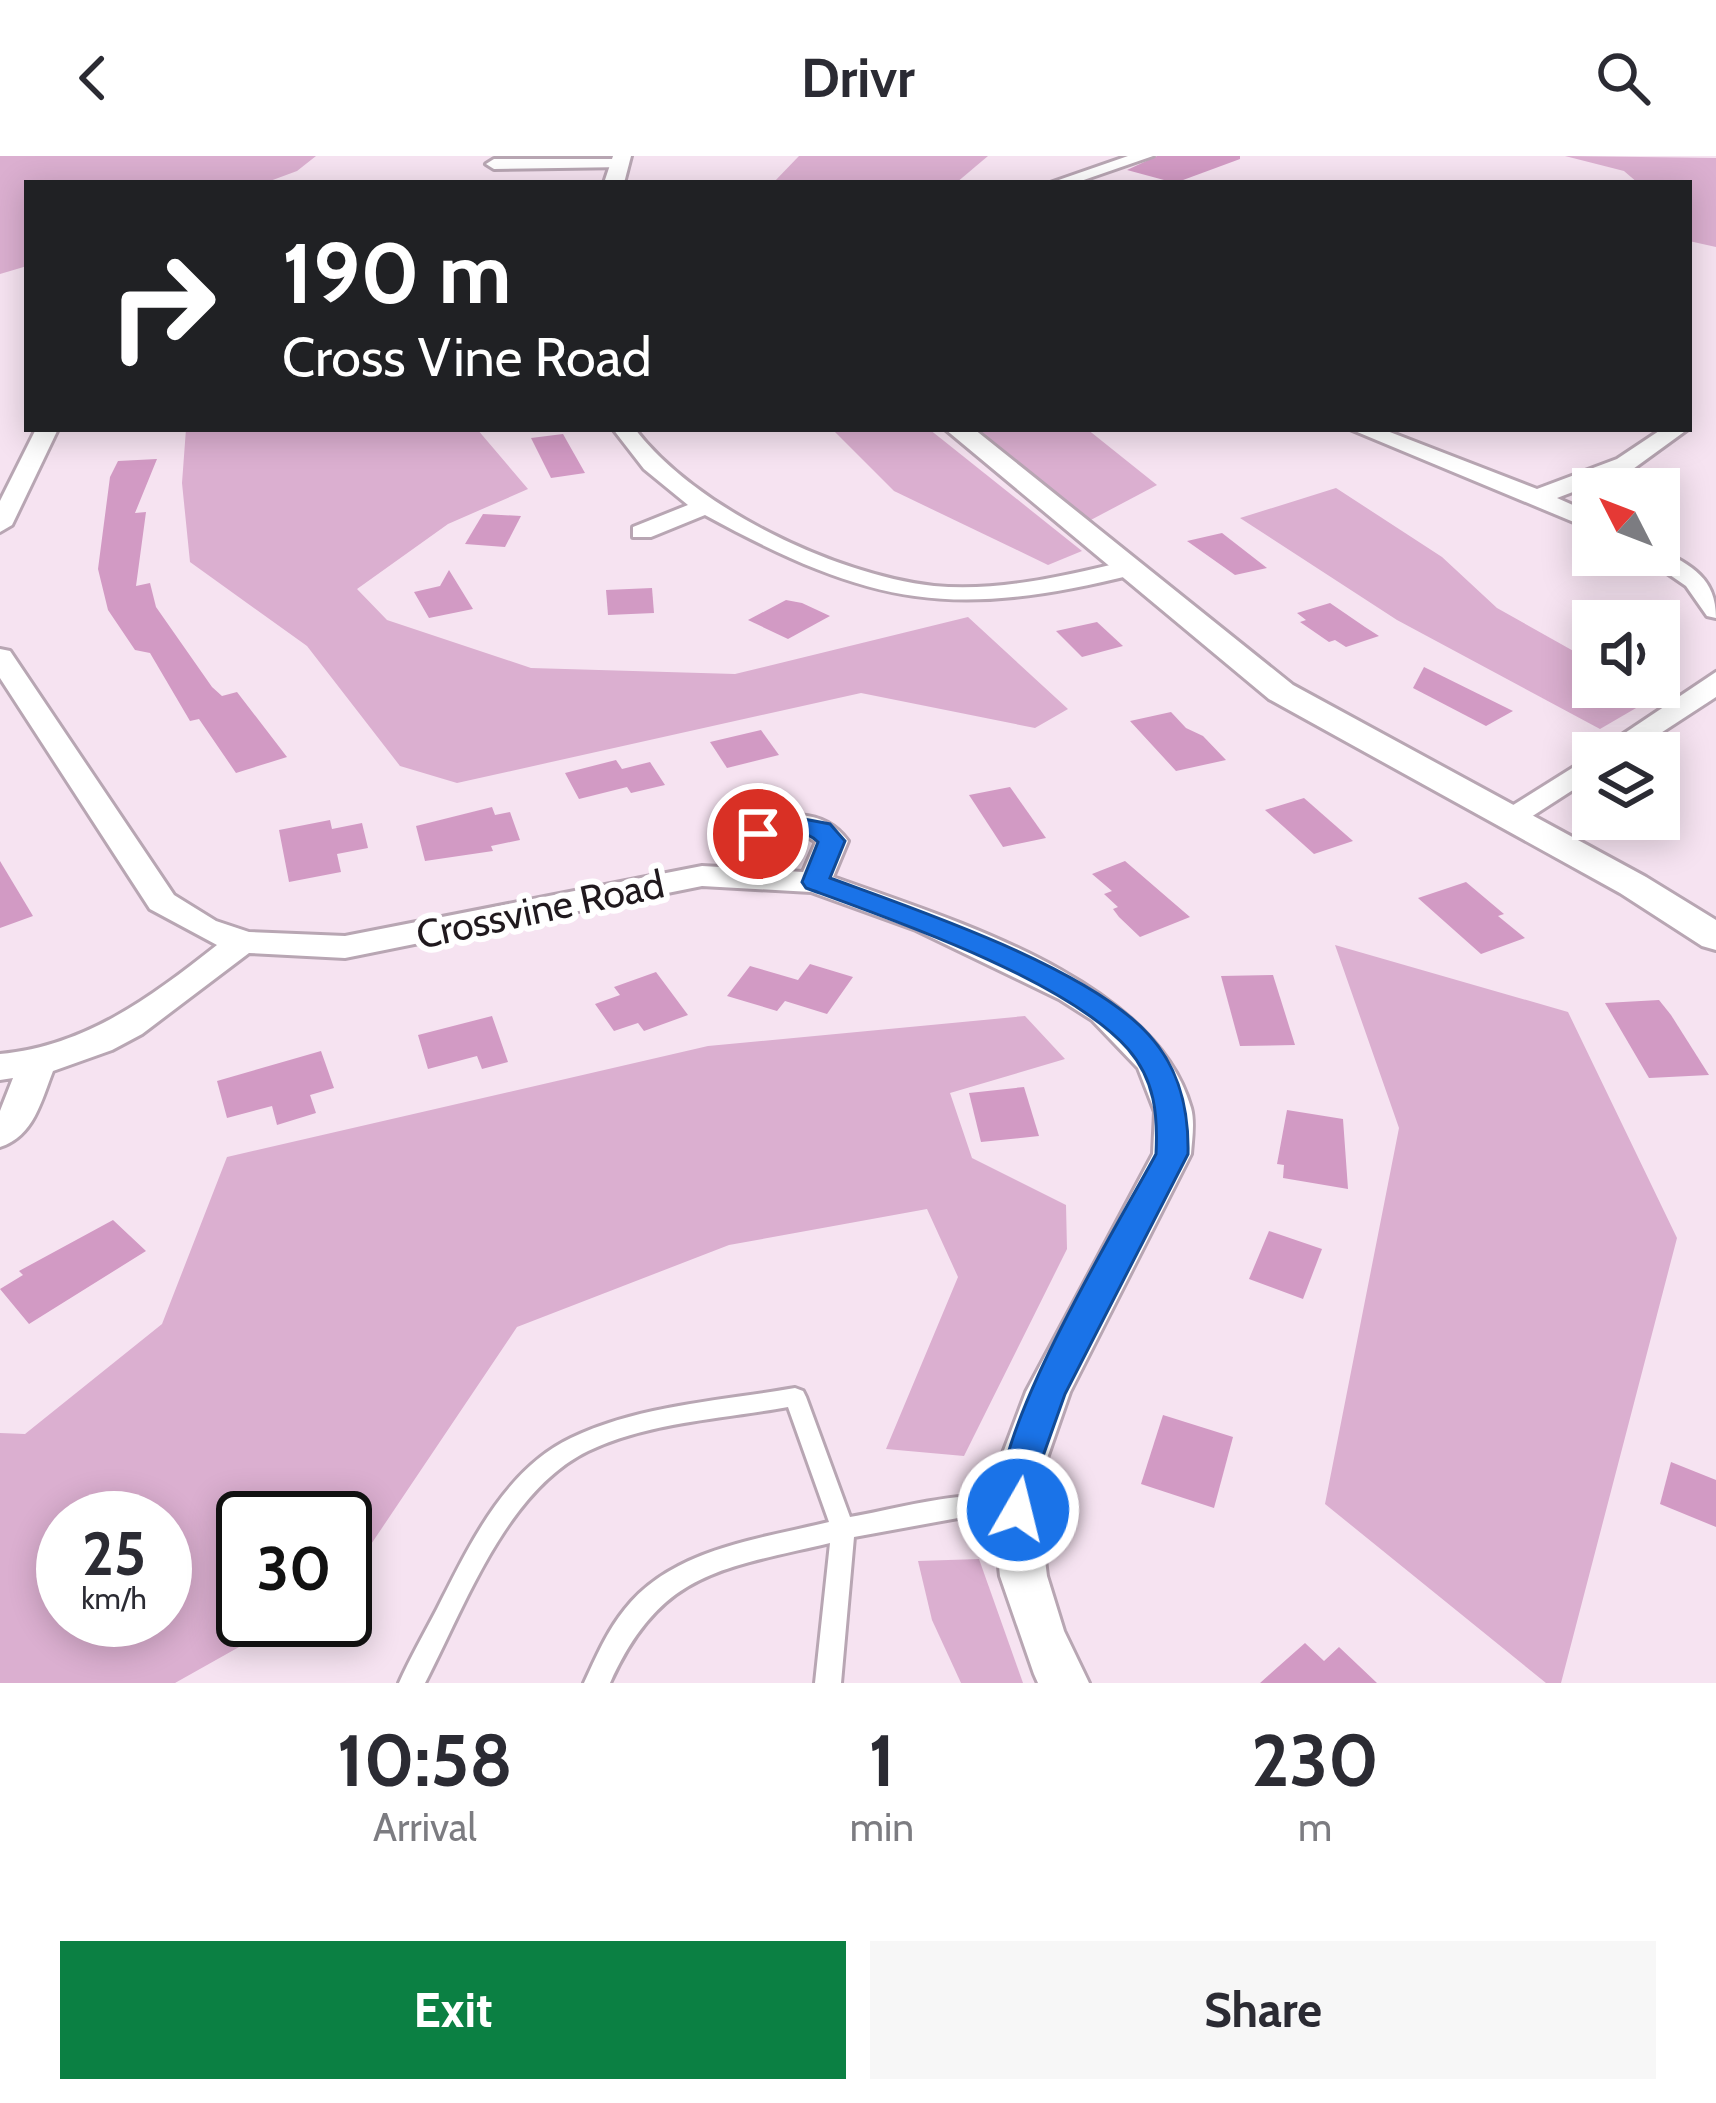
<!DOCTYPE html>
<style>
:root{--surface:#fff;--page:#f7f7f7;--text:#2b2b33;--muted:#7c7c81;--accent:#0b8043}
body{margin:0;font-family:Cabin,sans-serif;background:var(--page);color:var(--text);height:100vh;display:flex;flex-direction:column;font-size:45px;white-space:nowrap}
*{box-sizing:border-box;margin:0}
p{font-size:39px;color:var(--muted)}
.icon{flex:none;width:66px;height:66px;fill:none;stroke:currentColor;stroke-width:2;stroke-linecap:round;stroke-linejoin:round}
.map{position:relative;height:1527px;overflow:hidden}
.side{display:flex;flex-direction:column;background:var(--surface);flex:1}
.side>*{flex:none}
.hud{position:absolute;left:24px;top:24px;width:1668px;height:252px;border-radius:0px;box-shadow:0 6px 30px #0003;background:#202124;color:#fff;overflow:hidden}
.needle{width:78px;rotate:312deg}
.fabs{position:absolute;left:1572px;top:312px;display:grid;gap:24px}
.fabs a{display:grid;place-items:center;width:108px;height:108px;border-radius:0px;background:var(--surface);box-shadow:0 6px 30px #0003;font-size:60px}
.speed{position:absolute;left:36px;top:1335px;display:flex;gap:24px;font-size:60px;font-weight:700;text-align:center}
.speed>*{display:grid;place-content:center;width:156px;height:156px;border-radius:50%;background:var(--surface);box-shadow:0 6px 30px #0003;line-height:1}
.speed small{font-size:30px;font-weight:400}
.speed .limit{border:6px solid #111;border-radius:18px;background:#fff;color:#111}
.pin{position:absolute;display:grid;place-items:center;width:102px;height:102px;color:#fff;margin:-51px;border:6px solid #fff;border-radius:50%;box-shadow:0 3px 12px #0007}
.me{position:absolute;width:132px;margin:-66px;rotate:8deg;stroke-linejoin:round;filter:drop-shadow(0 0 9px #0008)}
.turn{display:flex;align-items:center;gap:42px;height:252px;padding:0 60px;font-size:54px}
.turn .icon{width:156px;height:156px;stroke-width:2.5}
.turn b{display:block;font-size:84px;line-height:102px}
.eta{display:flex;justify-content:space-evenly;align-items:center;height:204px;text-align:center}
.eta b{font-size:72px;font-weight:800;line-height:84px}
.cta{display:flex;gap:24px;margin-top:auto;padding:24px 60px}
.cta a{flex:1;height:138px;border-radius:0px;background:var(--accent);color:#fff;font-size:48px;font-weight:800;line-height:138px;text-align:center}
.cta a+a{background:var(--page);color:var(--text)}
header{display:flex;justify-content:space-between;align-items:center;height:156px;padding:0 60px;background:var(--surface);font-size:54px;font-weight:800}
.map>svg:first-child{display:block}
.green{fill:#dbafd0;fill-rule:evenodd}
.building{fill:#d29ac4}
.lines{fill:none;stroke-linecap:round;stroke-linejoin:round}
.service-casing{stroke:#b8a6b3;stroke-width:6}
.minor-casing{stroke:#b8a6b3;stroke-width:6}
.tertiary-casing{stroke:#b8a6b3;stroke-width:6}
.service{fill:#fff;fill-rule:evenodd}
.minor{fill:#fff;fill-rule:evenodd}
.tertiary{fill:#fff;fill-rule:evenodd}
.route{fill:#1a73e8;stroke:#114b97;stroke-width:3}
.labels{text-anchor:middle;stroke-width:12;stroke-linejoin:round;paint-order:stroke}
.street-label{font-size:39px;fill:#20191e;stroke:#fff}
</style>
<header><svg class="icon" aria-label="back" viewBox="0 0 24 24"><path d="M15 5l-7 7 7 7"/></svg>Drivr<svg class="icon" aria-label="search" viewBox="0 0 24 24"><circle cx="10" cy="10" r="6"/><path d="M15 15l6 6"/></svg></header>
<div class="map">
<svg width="1716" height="1527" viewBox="0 0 1716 1527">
<rect width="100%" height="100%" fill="#f6e3f1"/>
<g class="green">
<path d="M0 0H316L297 15 270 25 275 27H27V110L0 118Z"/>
<path d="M799 0H988L956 27H773Z"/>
<path d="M1565 0 1716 2V91L1689 85V27H1638L1624 15Z"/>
<path d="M186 273H477L528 333 448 368 357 433 387 464 531 512 735 518 968 461 1068 553 1035 572 861 537 457 627 400 610 307 490 190 406 182 327Z"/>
<path d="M832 273H929L1082 395 1048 409 894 335Z"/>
<path d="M977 273H1087L1157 329 1087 366Z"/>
<path d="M1336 332 1442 401 1497 452 1593 506V531H1637L1655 541 1600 573 1397 464 1240 362Z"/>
<path d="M1335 789 1568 856 1677 1082 1561 1527H1546L1325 1348 1399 972Z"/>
<path d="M1025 860 1065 903 950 937 972 1002 1066 1049 1067 1093 964 1300 886 1293 958 1121 927 1053 729 1089 517 1171 345 1427V1362H243V1464H287L175 1527H0V1277L25 1278 162 1168 227 1001 708 890ZM165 1362V1464H63V1362Z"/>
<path d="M979 1403 1023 1527H961L932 1464 918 1405Z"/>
</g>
<g class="building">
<path d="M1157 0H1240V3L1175 27 1127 14Z"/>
<path d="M563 278 585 317 551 322 531 282Z"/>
<path d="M157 303 135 357 146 356 136 430 150 427 156 451 212 531 222 540 237 536 287 601 236 617 199 563 190 565 150 497 135 494 108 454 98 413 110 321 118 305Z"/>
<path d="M483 358 521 360 505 391 465 388Z"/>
<path d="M1222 377 1267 412 1235 419 1187 385Z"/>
<path d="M449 414 473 453 429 462 414 436 440 430Z"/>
<path d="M652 432 654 457 608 459 606 434Z"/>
<path d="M786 444 802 447 830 460 788 483 748 464Z"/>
<path d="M1330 447 1365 471 1379 480 1346 491 1335 484 1329 486 1300 466 1306 464 1297 457Z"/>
<path d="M1097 466 1123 490 1082 501 1056 475Z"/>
<path d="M1424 511 1513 555 1486 570 1413 532Z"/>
<path d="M1171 556 1186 572 1203 580 1226 604 1176 615 1130 565Z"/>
<path d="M761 574 779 599 727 612 710 586Z"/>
<path d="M616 604 622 613 650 606 665 629 631 637 627 631 579 643 565 617Z"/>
<path d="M1010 631 1046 682 1003 691 969 639Z"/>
<path d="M1304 642 1353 685 1314 698 1265 654Z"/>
<path d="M492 651 495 659 510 656 520 684 491 690 493 695 425 705 416 670Z"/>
<path d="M330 664 332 673 362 667 368 692 337 698 341 716 289 726 279 674Z"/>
<path d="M0 705 33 760 0 772Z"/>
<path d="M1125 705 1169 743 1190 761 1140 781 1119 761 1113 753 1118 751 1104 738 1112 735 1092 718Z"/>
<path d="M1466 726 1504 758 1498 760 1525 782 1481 798 1418 742Z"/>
<path d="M810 808 853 821 827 858 785 845 777 855 727 840 750 810 798 824Z"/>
<path d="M656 816 688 859 644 875 638 867 614 875 595 848 620 839 614 831Z"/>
<path d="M1273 819 1295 889 1240 890 1221 820Z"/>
<path d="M1659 844 1671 859 1709 919 1649 922 1605 847Z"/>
<path d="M492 860 508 906 482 913 477 900 428 913 418 879Z"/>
<path d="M321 895 334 932 310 939 316 957 277 969 272 950 227 962 217 925Z"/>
<path d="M1024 931 1039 980 981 986 969 937Z"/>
<path d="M1287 954 1343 963 1348 1033 1283 1022 1284 1009 1277 1008Z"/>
<path d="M113 1064 146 1095 29 1168 0 1133 23 1119 19 1115Z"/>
<path d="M1269 1075 1322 1093 1303 1143 1249 1123Z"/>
<path d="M1163 1259 1233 1281 1214 1352 1141 1328Z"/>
<path d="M1671 1306 1716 1324V1371L1660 1348Z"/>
<path d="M1305 1487 1324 1505 1339 1491 1377 1527H1260Z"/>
</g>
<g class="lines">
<defs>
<path id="service" d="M795 1232 803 1235 806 1241 850 1361C902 1352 973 1329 1024 1346L1028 1353 1024 1360 1016 1363 969 1360 854 1381 841 1527H815L830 1387C721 1413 661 1415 610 1527H584C596 1501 607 1475 625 1453 672 1393 759 1383 829 1366L788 1251C722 1263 649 1266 588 1295 506 1335 465 1450 425 1527H399C410 1502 424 1478 437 1453 469 1390 504 1314 571 1282 640 1249 721 1245 795 1232Z"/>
<g id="minor">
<path d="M1128 0H1153L1075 27H1050Z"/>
<path d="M620 3 628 8 626 11 494 13 486 8 494 3Z"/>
<path d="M36 273H58L12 369 0 376V345Z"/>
<path d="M613 273H635C695 352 836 419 934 430 999 436 1064 420 1127 405L1140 413 1136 418C951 464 872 450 705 359L651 381H633V371L688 349 644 313Z"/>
<path d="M1350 273H1382L1537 333 1617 303 1662 273H1688L1633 313 1557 342 1593 358V374Z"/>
<path d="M1659 393C1692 410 1716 422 1716 462L1707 460 1686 430 1641 399H1659Z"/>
<path d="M0 493 10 495 174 739 216 765 249 776 345 780 702 710 720 711 746 671C781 655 823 651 848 685L833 721C947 762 1155 823 1191 952 1195 966 1192 984 1191 998L1070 1236 1046 1305 1040 1363 1047 1420 1064 1475 1089 1527H1038L1034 1518 1000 1420 994 1363 1000 1305 1026 1236 1153 998 1155 956 1138 912 1092 864 1059 843 916 774 811 736 702 730 345 802 249 797 142 878 112 894 53 915C41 945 34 980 0 991V955L13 922 0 924V898C86 890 151 841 217 789L150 753 0 522ZM784 678H803L816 686 803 716 755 713 770 684Z"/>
<path d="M1716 516V541L1630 597H1595Z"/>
<path d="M1593 599V621L1520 668 1509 670 1494 661Z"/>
</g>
<g id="tertiary">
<path d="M613 0H631L624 27H604Z"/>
<path d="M945 273H974L1293 529 1646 721 1716 764V794L1702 790 1620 737 1269 543Z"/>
</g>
</defs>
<use href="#service" class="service-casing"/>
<use href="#minor" class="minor-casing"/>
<use href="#tertiary" class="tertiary-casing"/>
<use href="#service" class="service"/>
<use href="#minor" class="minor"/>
<use href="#tertiary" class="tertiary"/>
</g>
<path class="route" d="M788 660 830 668 845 685 830 722C917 754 1088 811 1149 879 1180 913 1189 954 1188 998L1065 1238 1042 1303 1031 1365 1018 1370 1004 1365C974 1302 1121 1064 1156 998 1158 959 1155 924 1128 893 1067 824 894 764 806 732L802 726 818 686C800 668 778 681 758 686L745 678Z"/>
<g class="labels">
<g class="street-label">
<text transform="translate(540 753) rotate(-12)" y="14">Crossvine Road</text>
</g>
</g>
</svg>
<div class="fabs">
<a><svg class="needle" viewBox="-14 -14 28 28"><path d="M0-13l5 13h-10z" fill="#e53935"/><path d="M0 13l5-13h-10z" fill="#7c7c81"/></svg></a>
<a><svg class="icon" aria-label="sound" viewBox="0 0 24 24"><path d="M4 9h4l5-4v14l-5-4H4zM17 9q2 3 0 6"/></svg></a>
<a><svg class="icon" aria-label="layers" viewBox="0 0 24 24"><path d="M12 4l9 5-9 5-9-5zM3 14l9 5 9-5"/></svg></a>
</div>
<div class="speed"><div>25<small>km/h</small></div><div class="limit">30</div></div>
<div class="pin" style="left:758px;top:678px;background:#d93025"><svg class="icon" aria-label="arrive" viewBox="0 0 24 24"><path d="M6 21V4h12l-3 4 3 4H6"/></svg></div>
<svg class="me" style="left:1018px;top:1354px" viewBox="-20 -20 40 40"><circle r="17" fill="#1a73e8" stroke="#fff" stroke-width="3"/><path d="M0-11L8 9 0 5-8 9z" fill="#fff"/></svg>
<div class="hud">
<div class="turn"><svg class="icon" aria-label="right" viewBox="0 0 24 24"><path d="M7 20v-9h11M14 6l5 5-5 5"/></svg><div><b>190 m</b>Cross Vine Road</div></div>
</div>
</div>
<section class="side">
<div class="eta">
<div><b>10:58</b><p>Arrival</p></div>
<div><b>1</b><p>min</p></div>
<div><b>230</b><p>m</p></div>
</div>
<div class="cta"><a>Exit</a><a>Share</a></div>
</section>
